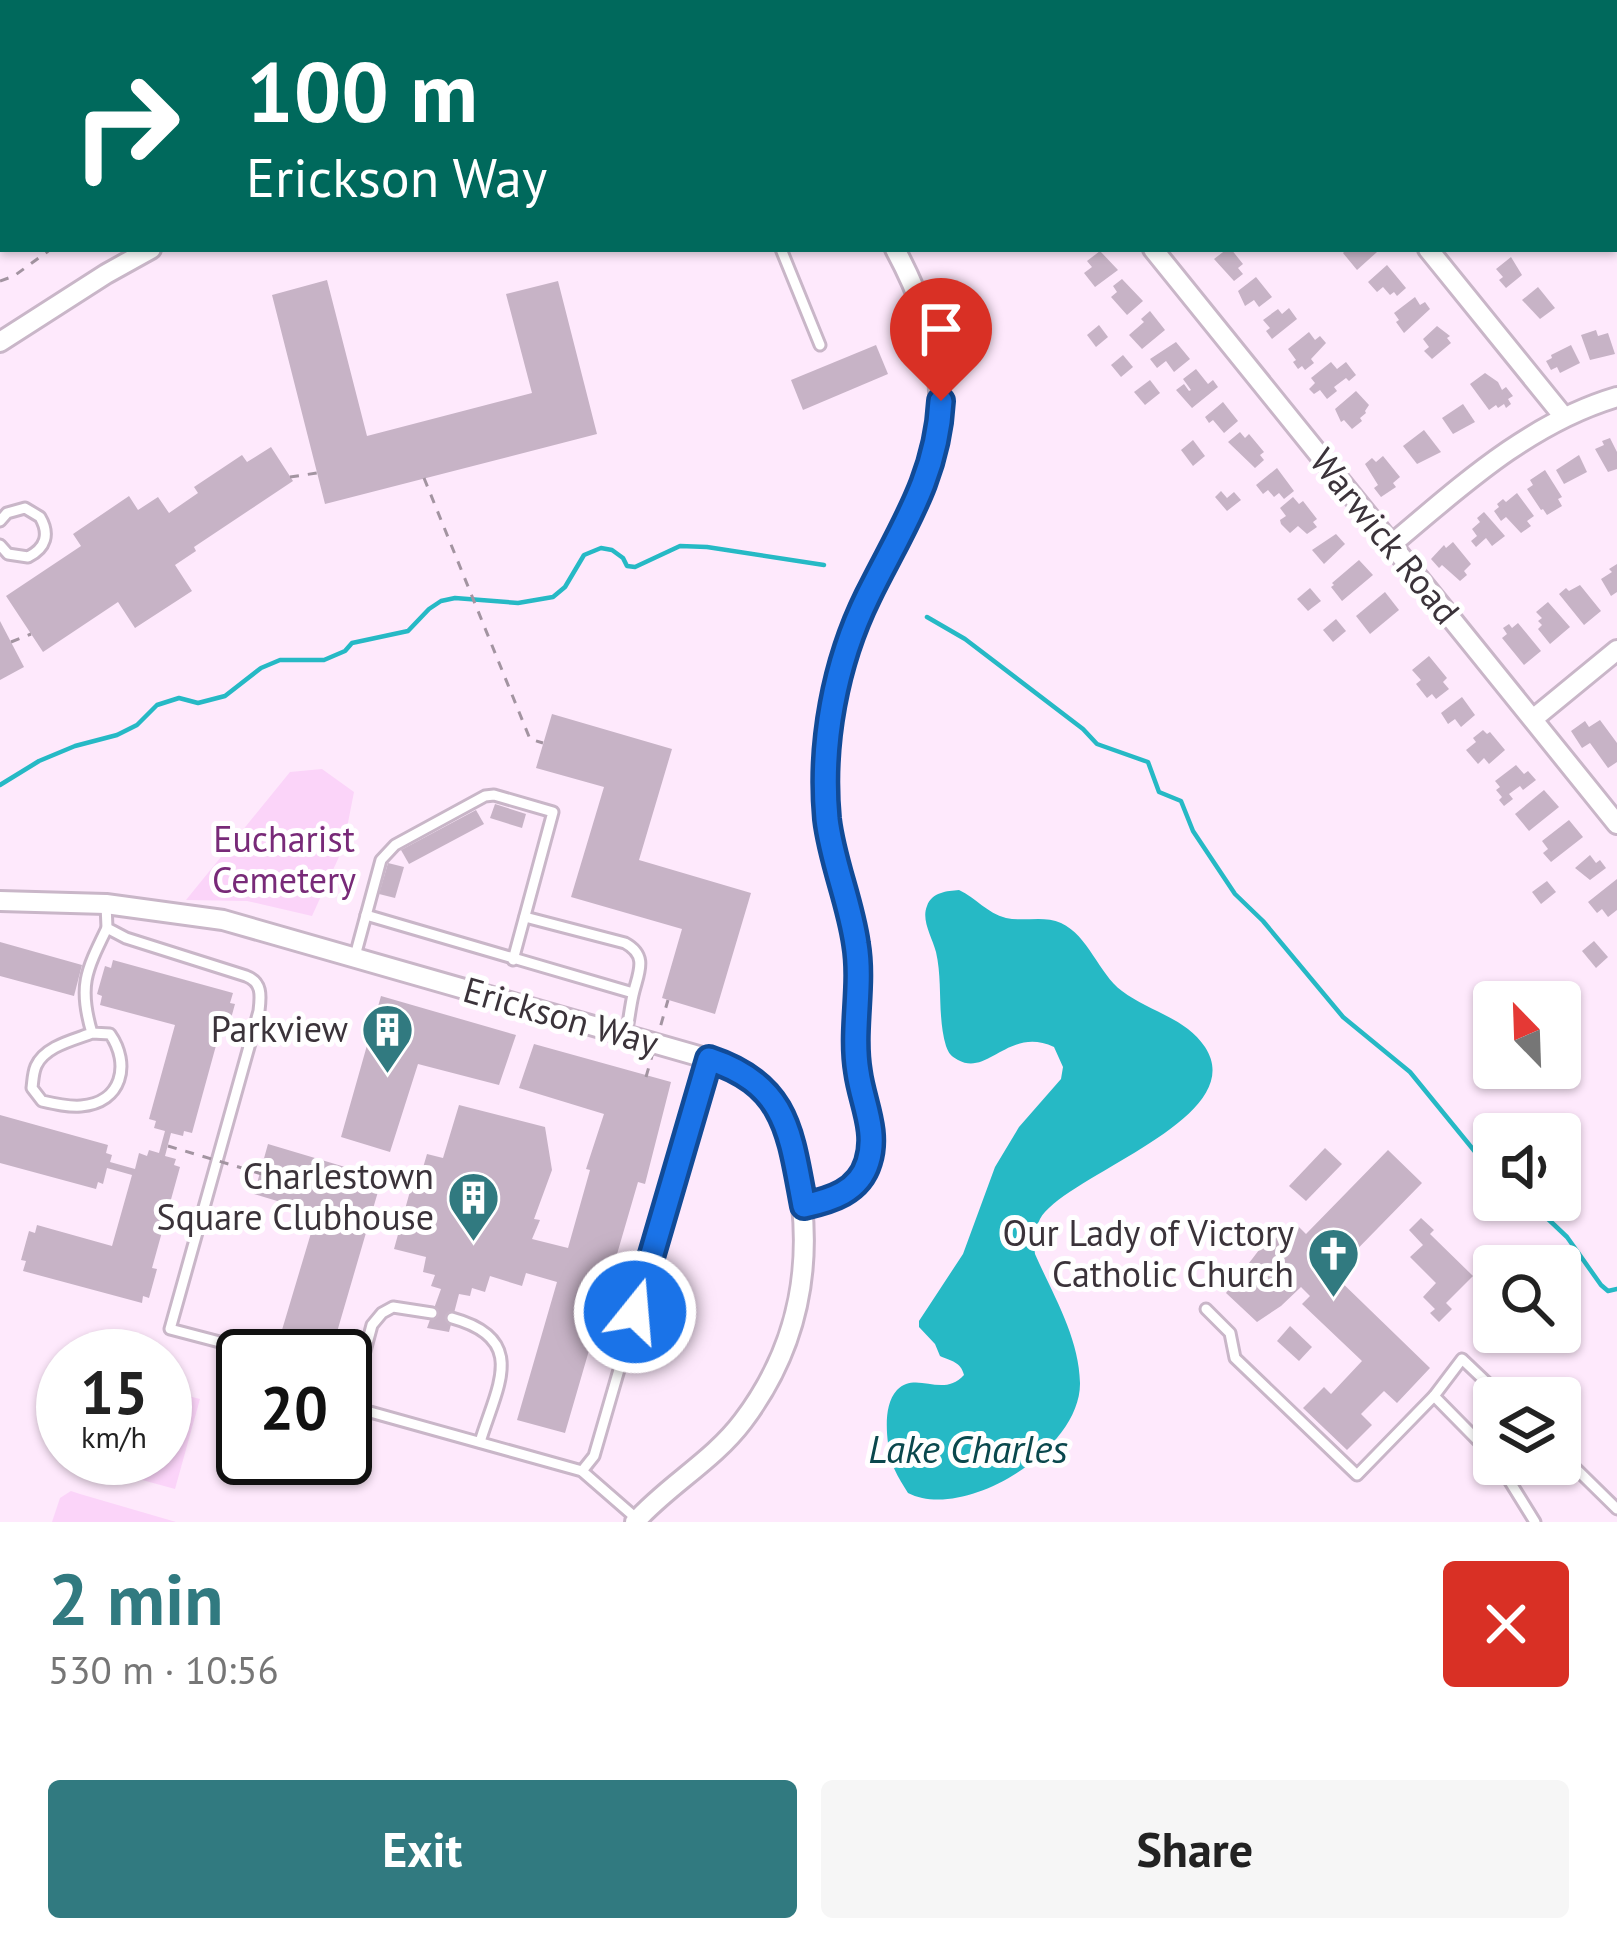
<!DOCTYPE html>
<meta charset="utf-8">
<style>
:root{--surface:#fff;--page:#f6f6f6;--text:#222;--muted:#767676;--accent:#317a80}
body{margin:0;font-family:"PT Sans",sans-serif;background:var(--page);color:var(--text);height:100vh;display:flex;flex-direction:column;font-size:45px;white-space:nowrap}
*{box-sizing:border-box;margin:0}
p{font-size:39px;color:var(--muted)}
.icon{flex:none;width:66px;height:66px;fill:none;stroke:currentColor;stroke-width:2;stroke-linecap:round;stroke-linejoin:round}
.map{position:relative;height:1522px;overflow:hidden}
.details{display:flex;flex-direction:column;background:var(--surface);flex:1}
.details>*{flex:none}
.guide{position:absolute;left:0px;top:0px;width:1617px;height:252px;box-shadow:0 3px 9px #0004;background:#00695c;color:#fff;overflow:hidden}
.needle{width:78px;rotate:337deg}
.controls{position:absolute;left:1473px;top:981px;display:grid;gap:24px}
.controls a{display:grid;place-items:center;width:108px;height:108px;border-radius:12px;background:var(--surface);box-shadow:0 3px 9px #0004;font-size:60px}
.speed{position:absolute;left:36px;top:1329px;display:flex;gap:24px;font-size:60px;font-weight:700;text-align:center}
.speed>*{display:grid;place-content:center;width:156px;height:156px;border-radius:50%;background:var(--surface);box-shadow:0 3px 9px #0004;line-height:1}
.speed small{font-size:30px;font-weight:400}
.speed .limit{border:6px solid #111;border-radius:18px;background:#fff;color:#111}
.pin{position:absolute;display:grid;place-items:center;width:102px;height:102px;color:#fff;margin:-123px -51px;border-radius:50% 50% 50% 0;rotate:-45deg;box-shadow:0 0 12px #0007}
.pin .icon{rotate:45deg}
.me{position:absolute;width:132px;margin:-66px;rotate:17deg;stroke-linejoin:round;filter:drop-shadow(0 0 9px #0008)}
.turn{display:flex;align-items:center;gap:42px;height:252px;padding:0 48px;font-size:54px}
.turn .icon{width:156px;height:156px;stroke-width:2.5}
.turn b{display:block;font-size:84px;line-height:102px}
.round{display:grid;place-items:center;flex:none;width:126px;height:126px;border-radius:12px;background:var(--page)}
.headline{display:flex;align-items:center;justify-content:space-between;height:204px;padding:0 48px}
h1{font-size:72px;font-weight:600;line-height:90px;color:var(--accent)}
.primary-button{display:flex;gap:24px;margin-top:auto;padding:24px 48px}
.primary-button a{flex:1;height:138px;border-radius:12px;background:var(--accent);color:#fff;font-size:48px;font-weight:600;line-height:138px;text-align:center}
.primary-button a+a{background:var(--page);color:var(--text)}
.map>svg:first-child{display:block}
.green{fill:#fbd4f9}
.water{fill:#26b9c5}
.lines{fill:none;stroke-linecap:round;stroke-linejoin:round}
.stream{stroke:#26b9c5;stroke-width:4.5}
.building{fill:#c7b3c6}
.lane-casing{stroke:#c9b6c8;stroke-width:15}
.street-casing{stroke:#c9b6c8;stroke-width:24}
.path{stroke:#a394a1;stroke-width:3;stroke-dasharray:9 9;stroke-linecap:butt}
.lane{stroke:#fff;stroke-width:9}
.street{stroke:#fff;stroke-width:18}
.path-bridge{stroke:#a394a1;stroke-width:3;stroke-dasharray:9 9;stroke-linecap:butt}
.route-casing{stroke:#114b97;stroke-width:30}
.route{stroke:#1a73e8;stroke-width:21}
.labels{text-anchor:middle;stroke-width:10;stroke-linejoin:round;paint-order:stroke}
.street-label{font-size:36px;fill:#3b333a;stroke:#fff}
.park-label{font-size:36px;fill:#782a78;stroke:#fff}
.poi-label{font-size:36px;fill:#3b333a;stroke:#fff;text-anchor:end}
.water-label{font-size:39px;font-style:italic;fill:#0a484d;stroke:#fff}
</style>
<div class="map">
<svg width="1617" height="1522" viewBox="0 0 1617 1522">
<rect width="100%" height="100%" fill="#fee9fc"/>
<g class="green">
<path d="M322 769 354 792 343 848 312 916 247 901 186 900 290 772Z"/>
<path d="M165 1390 200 1399 175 1489 80 1463 81 1458H165Z"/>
<path d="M71 1491 80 1494 176 1522H52L60 1498Z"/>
</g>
<path class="water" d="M959 890C976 898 987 913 1006 918 1024 922 1044 915 1061 923 1089 936 1098 973 1122 991 1148 1011 1186 1018 1205 1047 1252 1119 1065 1175 1040 1219 1034 1231 1033 1241 1035 1254 1053 1295 1079 1337 1080 1383 1081 1450 964 1522 908 1493 898 1477 889 1463 888 1443 886 1427 885 1403 897 1390 917 1370 942 1399 964 1375 961 1362 951 1361 940 1356L935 1344 919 1327V1321L963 1254 995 1167 1019 1127 1061 1079 1063 1067 1054 1047C1009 1026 988 1077 958 1060 951 1056 949 1054 946 1046 937 1016 943 982 936 952 932 937 921 920 927 906 932 892 947 891 959 890Z"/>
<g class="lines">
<g class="stream">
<path d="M927 617 965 639 1083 729 1097 744 1148 762 1159 792 1181 801 1193 831 1235 894 1263 921 1343 1017 1410 1072 1494 1175"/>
<path d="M0 785 39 761 75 746 117 735 137 725 157 705 179 698 198 703 225 696 261 668 280 660H324L345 651 352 643 408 631 429 609 441 601 455 598 518 603 553 597 565 587 584 555 601 548 612 550 623 558 627 566 635 567 680 546 707 547 824 565"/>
<path d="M1528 1200 1567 1237 1601 1285 1608 1291 1617 1289"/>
</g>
</g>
<g class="building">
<path d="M1227 249H1231L1243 264 1238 268 1243 274 1234 281 1214 259Z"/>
<path d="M1347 249H1375L1377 252 1357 270 1343 253Z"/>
<path d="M1100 251 1118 270 1095 287 1084 273 1092 267 1087 261Z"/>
<path d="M1511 257 1522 275 1506 288 1499 280 1503 277 1496 269Z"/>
<path d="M1387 265 1406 288 1397 296 1394 292 1390 295 1383 287 1377 292 1368 282Z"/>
<path d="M1256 277 1272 297 1259 307 1254 300 1245 306 1238 291Z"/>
<path d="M1122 279 1143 301 1127 315 1111 297 1117 292 1113 286Z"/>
<path d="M327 280 367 436 532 393 506 294 558 281 597 434 325 504 272 295Z"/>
<path d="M1538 287 1555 308 1540 319 1522 300Z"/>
<path d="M1415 297 1420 305 1425 302 1430 309 1404 333 1396 322 1399 320 1394 313Z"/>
<path d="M1289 308 1297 319 1272 339 1266 331 1270 328 1263 320 1278 309 1282 314Z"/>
<path d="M1150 311 1165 330 1142 349 1129 335 1144 322 1141 319Z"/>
<path d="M1099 325 1108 337 1096 347 1087 335Z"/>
<path d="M1437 326 1450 336 1447 338 1451 343 1432 359 1424 351 1429 347 1423 339Z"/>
<path d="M1596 330 1598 336 1608 333 1615 354 1590 360 1581 335Z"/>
<path d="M1309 332 1315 340 1320 336 1326 343 1311 359 1314 363 1305 370 1302 366 1298 369 1293 362 1296 360 1288 349Z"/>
<path d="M1176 342 1190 359 1174 372 1166 361 1157 368 1150 359Z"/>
<path d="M876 345 888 374 803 410 791 380Z"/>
<path d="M1571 345 1580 363 1560 373 1557 367 1551 370 1546 361 1552 358 1551 355Z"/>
<path d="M1123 355 1133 367 1121 377 1111 365Z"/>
<path d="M1331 362 1337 369 1346 362 1356 375 1349 381 1346 378 1334 387 1337 391 1327 399 1320 390 1314 394 1309 389 1315 383 1311 378Z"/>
<path d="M1196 369 1208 384 1213 380 1218 387 1192 408 1176 390 1184 384 1189 391 1191 390 1183 379Z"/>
<path d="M1485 373 1498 382 1502 390 1506 387 1513 396 1508 399 1511 404 1506 408 1504 404 1498 408 1496 405 1489 410 1470 384Z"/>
<path d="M1150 380 1160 393 1145 405 1134 392Z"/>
<path d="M1356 391 1369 405 1365 411 1366 413 1360 418 1362 421 1352 429 1344 420 1341 422 1335 409Z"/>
<path d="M1223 402 1238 421 1224 433 1213 420 1209 423 1205 417Z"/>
<path d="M1463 404 1475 422 1453 434 1442 418Z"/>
<path d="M1424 430 1441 452 1417 464 1403 446Z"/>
<path d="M1240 432 1245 438 1249 434 1264 452 1260 455 1264 460 1255 468 1228 442Z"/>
<path d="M1610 438 1617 452V469L1608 472 1595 449 1604 445 1602 441Z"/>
<path d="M1193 440 1205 456 1193 466 1181 450Z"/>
<path d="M271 447 293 481 194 547 196 551 175 565 192 591 135 628 118 602 43 652 6 596 81 546 73 534 129 496 138 510 158 497 169 513 198 493 194 487 242 455 247 462Z"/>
<path d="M1579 455 1587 472 1564 484 1556 470Z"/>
<path d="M1383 456 1400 477 1393 483 1396 487 1381 497 1374 488 1378 485 1365 464 1372 458 1376 462Z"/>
<path d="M1277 468 1294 491 1284 499 1279 493 1274 497 1268 490 1263 494 1256 485Z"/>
<path d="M1545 470 1562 497 1558 499 1562 506 1547 515 1543 509 1541 510 1527 489 1533 485 1530 480Z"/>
<path d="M1221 491 1227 498 1234 492 1241 500 1227 511 1215 497Z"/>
<path d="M1517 493 1534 516 1527 521 1531 526 1521 533 1506 517 1501 521 1494 511 1499 507 1497 504 1503 499 1506 502Z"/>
<path d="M1293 497 1299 504 1303 501 1317 519 1313 522 1317 527 1307 534 1298 526 1290 533 1281 524 1280 520 1286 516 1280 508Z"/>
<path d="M1484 512 1505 536 1492 546 1486 538 1476 547 1471 541 1477 536 1472 529 1480 522 1477 518Z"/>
<path d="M1336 534 1345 544 1324 564 1312 550Z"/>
<path d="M1453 542 1471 564 1464 571 1467 575 1460 581 1442 565 1439 568 1431 559 1444 545 1446 548Z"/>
<path d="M1359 560 1373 575 1342 601 1331 587 1334 585 1332 583Z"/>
<path d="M1617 564V592L1611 596 1601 579 1612 572 1609 569Z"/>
<path d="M1580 585 1601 611 1584 625 1559 594 1566 588 1569 591Z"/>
<path d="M1310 588 1321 601 1308 611 1297 599Z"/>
<path d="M1385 592 1399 610 1370 634 1356 616Z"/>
<path d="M1548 602 1570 627 1550 644 1538 629 1542 625 1538 621 1542 618 1536 612Z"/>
<path d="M1336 619 1346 631 1333 642 1323 630Z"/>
<path d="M0 621 24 667 0 680Z"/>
<path d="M1518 623 1541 651 1524 665 1502 638 1507 634 1503 628 1509 624 1512 628Z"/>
<path d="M1429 656 1447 678 1443 682 1449 689 1436 699 1432 694 1427 698 1416 684 1421 680 1412 670Z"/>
<path d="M1462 697 1475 715 1461 727 1455 719 1448 724 1441 713Z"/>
<path d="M552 714 672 749 639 860 751 893 715 1014 662 998 682 929 571 897 604 787 536 768Z"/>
<path d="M1600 720 1617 743V762L1608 768 1590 743 1582 748 1571 731 1585 721 1589 727Z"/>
<path d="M1483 730 1487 734 1490 732 1505 750 1489 764 1484 758 1478 764 1466 750 1476 742 1473 738Z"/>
<path d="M1516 765 1524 774 1528 771 1536 780 1523 790 1520 786 1509 794 1513 799 1504 806 1499 800 1502 797 1496 790 1500 787 1495 781Z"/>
<path d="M1544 790 1559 807 1529 831 1515 814Z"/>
<path d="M495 804 526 814 522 828 490 818Z"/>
<path d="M476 810 484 824 409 864 401 850Z"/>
<path d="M1569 820 1583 837 1551 862 1543 853 1548 849 1542 841Z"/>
<path d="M1590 855 1596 863 1600 860 1606 868 1590 880 1575 868Z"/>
<path d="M388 863 404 867 395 898 379 894Z"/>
<path d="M1617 879V910L1608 917 1602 909 1597 913 1588 902Z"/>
<path d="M1547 881 1556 892 1541 904 1532 892Z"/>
<path d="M1594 941 1608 957 1596 968 1582 951Z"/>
<path d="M0 942 82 965 74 996 0 976Z"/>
<path d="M113 960 233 993 230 1003 235 1004 227 1033 220 1031 192 1133 184 1131 183 1136 171 1133 165 1156 176 1159 174 1165 180 1167 152 1268 157 1269 149 1298 143 1296 142 1303 23 1271 26 1261 21 1260 29 1231 35 1233 37 1225 112 1246 132 1175 107 1168 103 1184 98 1182 96 1189 0 1163V1115L108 1145 106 1153 112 1155 110 1162 135 1169 139 1153 147 1156 149 1150 159 1153 165 1131 154 1128 156 1121 149 1119 175 1025 100 1005 102 996 97 994 105 966 111 968Z"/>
<path d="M381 996 516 1035 499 1085 418 1064 390 1152 341 1137Z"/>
<path d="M534 1044 671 1082 645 1184 638 1182 565 1433 517 1420 557 1282 526 1273 522 1286 490 1276 485 1292 472 1288 470 1296 459 1294 449 1332 427 1328 441 1289 431 1286 435 1275 423 1272 426 1257 394 1249 412 1184 417 1188 427 1154 443 1158 459 1105 545 1127 552 1170 534 1219 540 1220 532 1239 568 1248 590 1170 586 1169 604 1114 519 1088Z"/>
<path d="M268 1144 382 1178 330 1356H296L276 1350 317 1213 254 1194Z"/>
<path d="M1325 1148 1342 1164 1306 1201 1289 1186Z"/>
<path d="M1388 1150 1422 1183 1333 1274 1430 1368 1397 1403 1384 1391 1361 1414 1372 1425 1347 1450 1303 1408 1324 1387 1331 1394 1362 1361 1302 1304 1310 1296 1301 1287 1281 1306 1257 1322 1226 1293 1259 1250 1296 1224 1306 1234Z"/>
<path d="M1421 1218 1434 1230 1430 1234 1473 1276 1446 1303 1452 1309 1439 1322 1430 1313 1435 1309 1423 1297 1436 1283 1410 1257 1423 1245 1409 1230Z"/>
<path d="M1290 1326 1312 1347 1299 1361 1277 1341Z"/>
</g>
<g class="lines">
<defs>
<g id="lane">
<path d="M652 0V3"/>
<path d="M0 83H3"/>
<path d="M781 249 820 345"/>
<path d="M0 521 7 513 25 508 40 517C50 534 46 548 28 557L8 554 0 545"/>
<path d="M106 904 107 928 126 938 246 976C262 982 261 995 259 1011L170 1329 235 1346 232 1358 233 1371 243 1374"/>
<path d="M366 915 633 993"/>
<path d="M525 917 625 943C649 956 638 973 633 995 630 1008 629 1021 626 1034"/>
<path d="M355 956 381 860 395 845 485 796 494 795 553 812 513 960"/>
<path d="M92 1033 110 1034C131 1064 122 1103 81 1106 68 1107 55 1104 42 1101L32 1088C33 1080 33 1073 36 1066 45 1046 74 1040 92 1033 78 986 86 971 107 928"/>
<path d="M1206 1309 1230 1333 1235 1358 1357 1475 1434 1396 1462 1359 1503 1398"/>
<path d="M452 1318C529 1339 497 1386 480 1442"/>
<path d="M1434 1396 1494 1457"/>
<path d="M345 1405 582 1471 637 1519"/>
<path d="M350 1407 372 1325 382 1313 393 1307 432 1313"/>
<path d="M1560 1453 1617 1509"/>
<path d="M1499 1464 1535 1522"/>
<path d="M582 1471 594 1456 709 1059"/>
</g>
<g id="street">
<path d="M1517 0 1520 3"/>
<path d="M1364 3 1371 0"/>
<path d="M1614 129 1617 133"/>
<path d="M1153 249 1617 824"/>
<path d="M1428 249 1564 417"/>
<path d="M0 342 106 274 151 249"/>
<path d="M1392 544C1461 486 1529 423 1617 397"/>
<path d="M1533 719 1617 650"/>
<path d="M0 901 106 904 223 920 709 1059C723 1064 739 1068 751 1077 779 1097 790 1134 796 1166 815 1259 801 1344 743 1421 713 1461 668 1485 635 1522"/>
<path d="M804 1206C831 1200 858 1192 868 1162 878 1131 863 1103 858 1073 851 1031 862 988 856 945 849 890 825 842 826 785 826 734 834 680 852 632 868 590 894 552 913 510 957 418 942 336 895 249"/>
</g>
</defs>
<use href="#lane" class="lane-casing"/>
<use href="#street" class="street-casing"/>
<g class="path">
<path d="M1238 3 1245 0"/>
<path d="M0 281 14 276 51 249"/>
<path d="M290 477 317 473"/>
<path d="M424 478 530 739 543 743"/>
<path d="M11 642 31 634"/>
</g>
<use href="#lane" class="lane"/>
<use href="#street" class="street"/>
<g class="path-bridge">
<path d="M646 1077 668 1000"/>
<path d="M168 1146 262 1174"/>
</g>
</g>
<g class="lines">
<defs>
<path id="route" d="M635 1312 709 1059C788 1085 790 1133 804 1206 831 1200 859 1192 868 1162 878 1131 862 1102 858 1072 851 1030 863 986 856 944 850 901 832 862 827 819 820 744 835 663 868 596 901 529 937 478 941 401"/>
</defs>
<use href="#route" class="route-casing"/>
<use href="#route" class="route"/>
</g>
<defs>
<symbol id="building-pin" viewBox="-11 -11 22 30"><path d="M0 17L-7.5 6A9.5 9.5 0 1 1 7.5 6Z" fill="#317a80" stroke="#fff"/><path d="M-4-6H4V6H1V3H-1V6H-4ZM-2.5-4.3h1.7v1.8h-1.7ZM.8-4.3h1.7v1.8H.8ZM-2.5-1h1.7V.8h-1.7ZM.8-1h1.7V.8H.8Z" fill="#fff"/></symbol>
<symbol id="church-pin" viewBox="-11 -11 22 30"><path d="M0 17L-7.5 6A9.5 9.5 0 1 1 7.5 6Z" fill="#317a80" stroke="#fff"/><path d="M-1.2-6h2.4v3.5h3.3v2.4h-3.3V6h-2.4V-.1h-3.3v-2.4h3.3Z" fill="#fff"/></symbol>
</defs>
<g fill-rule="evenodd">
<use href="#building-pin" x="358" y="1000" width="59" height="81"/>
<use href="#building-pin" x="444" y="1168" width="59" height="81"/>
<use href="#church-pin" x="1304" y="1224" width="59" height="81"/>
</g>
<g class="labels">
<g class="street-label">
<text transform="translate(1385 536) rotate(51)" y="13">Warwick Road</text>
<text transform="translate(561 1016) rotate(16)" y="13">Erickson Way</text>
</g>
<g class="park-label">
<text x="284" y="852">Eucharist<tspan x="284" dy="41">Cemetery</tspan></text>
</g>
<g class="poi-label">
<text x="348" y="1042">Parkview</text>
<text x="434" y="1189">Charlestown<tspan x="434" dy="41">Square Clubhouse</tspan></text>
<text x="1294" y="1246">Our Lady of Victory<tspan x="1294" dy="41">Catholic Church</tspan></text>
</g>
<g class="water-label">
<text x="968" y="1463">Lake Charles</text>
</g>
</g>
</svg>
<div class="controls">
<a><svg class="needle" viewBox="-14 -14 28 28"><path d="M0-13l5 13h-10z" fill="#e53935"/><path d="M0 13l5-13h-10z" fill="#767676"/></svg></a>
<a><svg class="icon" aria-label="sound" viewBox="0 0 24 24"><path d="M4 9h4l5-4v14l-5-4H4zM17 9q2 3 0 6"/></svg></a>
<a><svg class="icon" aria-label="search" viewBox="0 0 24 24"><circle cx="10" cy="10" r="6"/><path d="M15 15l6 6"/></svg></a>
<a><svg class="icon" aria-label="layers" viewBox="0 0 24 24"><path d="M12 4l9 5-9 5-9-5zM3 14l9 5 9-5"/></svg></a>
</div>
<div class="speed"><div>15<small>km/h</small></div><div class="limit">20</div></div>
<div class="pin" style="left:941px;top:401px;background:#d93025"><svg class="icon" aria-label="arrive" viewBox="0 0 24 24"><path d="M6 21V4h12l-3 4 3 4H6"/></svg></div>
<svg class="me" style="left:635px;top:1312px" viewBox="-20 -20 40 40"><circle r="17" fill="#1a73e8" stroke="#fff" stroke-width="3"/><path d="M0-11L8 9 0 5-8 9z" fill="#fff"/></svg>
<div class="guide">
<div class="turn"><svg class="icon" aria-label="right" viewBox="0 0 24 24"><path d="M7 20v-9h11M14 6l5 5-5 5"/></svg><div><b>100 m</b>Erickson Way</div></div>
</div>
</div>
<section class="details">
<div class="headline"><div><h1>2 min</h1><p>530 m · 10:56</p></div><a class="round" style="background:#d93025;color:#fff"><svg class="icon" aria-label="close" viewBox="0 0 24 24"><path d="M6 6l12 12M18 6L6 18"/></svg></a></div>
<div class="primary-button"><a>Exit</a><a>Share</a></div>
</section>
